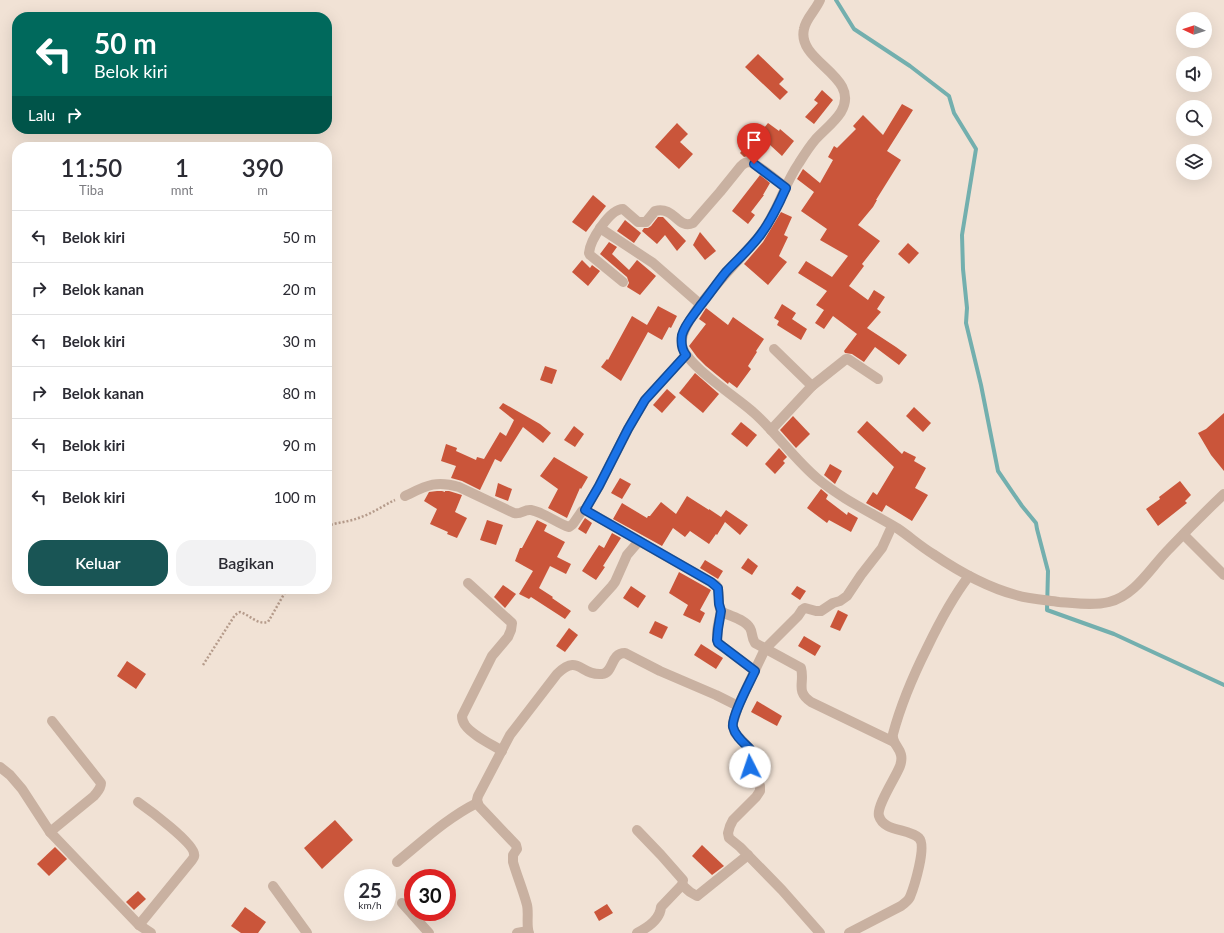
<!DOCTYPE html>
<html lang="id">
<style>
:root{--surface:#fff;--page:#f2f2f3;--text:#2b2b33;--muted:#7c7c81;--line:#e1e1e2;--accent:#195555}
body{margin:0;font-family:Lato,sans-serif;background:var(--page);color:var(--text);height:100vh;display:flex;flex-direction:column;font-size:15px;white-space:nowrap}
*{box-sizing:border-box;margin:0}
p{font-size:13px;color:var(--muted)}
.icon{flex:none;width:22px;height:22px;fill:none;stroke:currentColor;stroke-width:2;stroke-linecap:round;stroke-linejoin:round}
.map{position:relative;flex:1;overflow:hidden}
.details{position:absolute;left:12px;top:142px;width:320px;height:452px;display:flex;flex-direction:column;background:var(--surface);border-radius:16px;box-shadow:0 4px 16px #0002}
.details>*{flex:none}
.hud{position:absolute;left:12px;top:12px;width:320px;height:122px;border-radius:16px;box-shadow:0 4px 16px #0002;background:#00695c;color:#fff;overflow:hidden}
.needle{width:26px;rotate:274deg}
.controls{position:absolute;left:1176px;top:12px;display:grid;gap:8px}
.controls a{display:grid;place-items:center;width:36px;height:36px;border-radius:50%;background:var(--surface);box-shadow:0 4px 16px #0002;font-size:20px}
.speed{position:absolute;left:344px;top:869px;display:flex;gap:8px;font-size:20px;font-weight:700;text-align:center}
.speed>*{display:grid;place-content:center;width:52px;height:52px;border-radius:50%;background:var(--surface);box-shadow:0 4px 16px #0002;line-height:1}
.speed small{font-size:10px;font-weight:400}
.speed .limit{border:6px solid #d22;background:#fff;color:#111}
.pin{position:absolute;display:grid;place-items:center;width:34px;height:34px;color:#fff;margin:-41px -17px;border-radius:50% 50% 50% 0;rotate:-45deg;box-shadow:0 0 4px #0007}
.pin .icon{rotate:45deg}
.me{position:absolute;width:44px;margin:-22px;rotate:356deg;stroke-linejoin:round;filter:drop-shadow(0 0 3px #0008)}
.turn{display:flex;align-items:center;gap:14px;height:84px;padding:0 16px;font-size:18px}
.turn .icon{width:52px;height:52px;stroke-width:2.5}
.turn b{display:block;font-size:28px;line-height:34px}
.then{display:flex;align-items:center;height:38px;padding:0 16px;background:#0003;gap:8px;font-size:15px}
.eta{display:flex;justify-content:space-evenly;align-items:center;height:68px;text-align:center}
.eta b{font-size:24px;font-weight:600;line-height:28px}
.primary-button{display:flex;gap:8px;margin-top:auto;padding:8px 16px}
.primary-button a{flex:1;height:46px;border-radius:16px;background:var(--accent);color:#fff;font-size:16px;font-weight:600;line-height:46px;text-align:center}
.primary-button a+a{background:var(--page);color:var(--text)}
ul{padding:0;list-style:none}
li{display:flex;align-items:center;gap:12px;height:52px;padding:0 16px;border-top:1px solid var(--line)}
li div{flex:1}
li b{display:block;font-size:15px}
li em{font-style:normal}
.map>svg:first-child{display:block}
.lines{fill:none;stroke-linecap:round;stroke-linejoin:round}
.stream{stroke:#73afae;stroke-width:4}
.building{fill:#ca553a}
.path{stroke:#b59b8b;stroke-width:2.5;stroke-dasharray:2 2;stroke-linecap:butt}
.minor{stroke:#c9b1a1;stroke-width:10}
.route-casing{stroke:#114b97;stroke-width:10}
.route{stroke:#1a73e8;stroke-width:7}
</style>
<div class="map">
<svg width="1224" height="933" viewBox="0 0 1224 933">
<rect width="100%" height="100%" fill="#f1e2d5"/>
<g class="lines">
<path class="stream" d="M836 0 854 29 910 66 949 96 954 113 976 149 962 235 963 269 967 308 966 323 981 385 998 471 1022 506 1036 523 1037 529 1048 571 1047 610 1114 634 1224 685"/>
</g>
<g class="building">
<path d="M758 54 784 79 779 84 788 92 780 100 745 67Z"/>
<path d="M822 90 833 100 814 124 805 117 818 103 814 100Z"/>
<path d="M902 104 913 110 887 151 901 160 876 200H877L873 207 858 225 880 241 862 264 864 266 849 286 868 300 874 290 885 297 877 309 881 312 867 328 896 347 907 355 899 365 875 347 864 362 852 354 845 353 844 351 857 334 833 316 824 329 815 323 824 310 816 305 827 291 798 273 806 261 832 277 848 256 820 240 827 229 801 211 814 192 797 179 803 169 820 183 833 160 828 157 834 146 837 148 856 129 853 126 863 115 883 135Z"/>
<path d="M677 123 688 134 680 142 693 154 679 169 655 147Z"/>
<path d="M768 123 779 131 780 129 794 141 782 156 770 145 767 148 764 146 754 157 748 156 744 157 740 153 751 140 753 142Z"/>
<path d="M760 175 770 183 763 195H764L751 212 755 215 748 224 732 211Z"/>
<path d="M593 195 606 206 586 232 572 222Z"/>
<path d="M781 212 792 217 784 235 788 237 779 256 787 262 768 285 744 264 763 242Z"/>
<path d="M658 217H663L686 241 677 251 665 235 657 244 642 231 644 228H648L651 226Z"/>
<path d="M625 220 641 233 634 243 617 231Z"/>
<path d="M700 232 716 251 705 260 693 245Z"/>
<path d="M609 242 617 247 612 254 629 270 637 260 656 276 640 295 627 287 629 283 627 277 600 254Z"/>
<path d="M908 243 919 253 909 264 898 254Z"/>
<path d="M582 260 590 268 592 265 600 271 588 286 572 272Z"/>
<path d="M782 304 796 313 792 319 807 329 801 340 777 325 779 321 774 318Z"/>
<path d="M658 306 677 316 671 328 669 327 662 340 648 332 621 381 601 367 607 359 608 360 632 316 647 325Z"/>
<path d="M706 308 728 325 733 317 764 339 756 351 757 352 748 366 751 369 737 388 729 382 728 384 706 366 697 357 689 346 706 324 699 319Z"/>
<path d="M545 366 557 370 552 384 540 380Z"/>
<path d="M695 373 719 394 703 413 679 393Z"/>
<path d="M667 389 676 397 662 413 653 405Z"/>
<path d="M503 403 540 424 551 433 543 443 523 427 501 462 495 459 480 490 462 481 451 478 456 466 441 461 446 444 457 448 456 451 476 460 477 457 484 459 500 432 506 436 514 420 499 408Z"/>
<path d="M914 407 931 423 923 432 906 416Z"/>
<path d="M1224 413V471L1211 455 1198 433 1206 429Z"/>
<path d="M793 416 810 434 796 448 780 430Z"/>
<path d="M867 421 902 454 904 451 916 457 914 461 926 468 915 488 928 495 912 521 886 505 882 512 866 503 873 492 877 495 894 467 857 432Z"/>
<path d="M741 422 757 435 747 447 731 434Z"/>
<path d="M574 426 584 434 575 447 564 440Z"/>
<path d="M779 448 787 457 783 461 785 463 775 474 765 464Z"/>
<path d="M554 457 588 477 581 489 580 488 567 518 548 508 558 489 540 476Z"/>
<path d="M830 464 842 471 835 484 824 475Z"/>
<path d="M620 478 631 484 622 499 611 493Z"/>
<path d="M1180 481 1191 495 1185 501 1187 503 1158 526 1146 509 1160 499 1159 497Z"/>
<path d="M498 483 512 489 508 501 495 496Z"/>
<path d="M821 489 828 495 826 499 847 515 848 512 858 518 851 532 829 520 827 523 807 508Z"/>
<path d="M437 491H442L445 492V491H449L462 495 455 512 467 518 457 538 447 534 448 532 430 524 437 509 424 501 429 492Z"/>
<path d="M687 496 709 510V509L721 517 726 510 748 525 740 535 725 522 717 535 716 534 709 544 690 531 685 537 673 528 662 546 613 519 622 503 647 518 648 516H650L661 502 676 514Z"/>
<path d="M585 518 592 523 586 534 578 529Z"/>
<path d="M487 520 503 525 496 545 480 540Z"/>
<path d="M537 520 547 525 544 531 565 542 557 557 571 564 566 574 550 566 539 588 553 597 552 598 571 611 565 619 531 597 529 599 519 594 533 571 515 561 520 548H522Z"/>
<path d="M612 533 621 538 603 566 605 567 596 580 582 571 599 545 604 548Z"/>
<path d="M748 558 758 566 752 575 741 568Z"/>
<path d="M705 560 723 571 718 579 700 568Z"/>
<path d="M679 572 711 590 700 610 705 613 700 623 683 615 688 605 669 593Z"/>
<path d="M503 585 516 594 505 608 494 597Z"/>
<path d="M631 586 646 596 638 608 623 598Z"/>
<path d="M797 586 806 591 800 600 791 594Z"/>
<path d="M838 610 848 615 840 631 830 627Z"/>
<path d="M655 621 668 627 662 639 649 633Z"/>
<path d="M569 628 578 635 565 652 556 646Z"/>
<path d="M804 636 821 646 815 656 798 646Z"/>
<path d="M701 644 723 658 716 669 694 655Z"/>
<path d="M127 661 146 674 136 689 117 676Z"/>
<path d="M757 701 782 716 777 726 751 712Z"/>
<path d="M335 820 353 840 322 869 304 848Z"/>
<path d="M702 845 724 866 712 875 692 856Z"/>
<path d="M55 847 67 859 49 876 37 864Z"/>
<path d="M138 891 146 899 134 910 126 902Z"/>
<path d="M607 904 613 913 599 921 594 912Z"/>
<path d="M245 907 266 922 258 933H241L231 926Z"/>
</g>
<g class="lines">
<g class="path">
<path d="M327 526C338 522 350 522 361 517 373 513 384 505 395 500"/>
<path d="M203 665 235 615 240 612C250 615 257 625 268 622L287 589"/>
</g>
<g class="minor">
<path d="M820 0C816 10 806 18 804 29 796 62 862 76 841 112 834 123 823 131 815 140 809 147 804 155 799 163 783 186 778 212 760 235 743 258 678 318 682 345 685 365 737 397 753 412 776 432 794 459 818 479 842 499 870 512 897 528 909 536 920 546 933 554 958 571 986 587 1016 595 1030 599 1045 600 1059 602 1075 603 1093 606 1109 602 1135 596 1151 567 1169 549 1187 530 1205 512 1224 494"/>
<path d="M600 228 653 263 701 305"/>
<path d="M623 282 590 255 589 253C590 240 610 209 623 209L638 222H646L655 211C675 206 678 230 693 223L720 192 741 166C743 164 746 162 749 162 757 163 779 182 786 188"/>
<path d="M812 386 846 359H848L878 379"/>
<path d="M771 430 812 386 774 349"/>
<path d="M405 496C426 486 435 480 459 487L514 513C521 515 524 509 531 510 543 512 557 523 569 527L573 524 582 511H587L716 585C722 593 716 603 721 611 730 617 744 618 750 628 753 633 751 637 755 643L801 668C805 683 795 691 811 702L894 742"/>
<path d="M585 510 599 486 628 429 645 400 686 355"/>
<path d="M1184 535 1224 575"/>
<path d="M468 583 512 623 511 630 508 637 492 656 462 716C462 719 463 722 465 725 472 735 491 744 502 751"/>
<path d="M593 607 612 586 615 582 627 555 639 541"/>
<path d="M721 611C719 621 715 633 718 643L755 671"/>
<path d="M0 767 10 775 22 789 50 832 139 925 151 933"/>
<path d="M138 802C148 809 194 843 194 854 195 857 193 858 192 860L139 925"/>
<path d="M637 830 661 855 683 880 682 885 661 907C660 920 647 928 637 933"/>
<path d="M50 832 94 796C97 792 101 789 101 783L52 721"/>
<path d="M397 862C423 841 447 818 477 803"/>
<path d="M682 885 690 892 697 896 748 855"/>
<path d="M273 886 307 933"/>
<path d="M402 903 429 933"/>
<path d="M517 933 528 931"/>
<path d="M529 933C526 926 529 913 527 905 523 890 517 876 513 862V855L517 849 516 845 479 806 477 800 478 796 510 735 557 674C579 653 580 676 602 674 614 673 610 653 625 653L660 671 716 695 738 706"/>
<path d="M820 933 782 890 740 847 729 838 728 833 730 826 733 820 756 797 760 791V786L750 770 751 753 750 749 735 733 733 727V723L738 706 765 649 798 616 802 610 805 608 816 611H821L833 603 840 601 847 596 861 575 882 548 892 526"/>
<path d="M849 933 901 906C905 903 908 901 910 897 914 887 927 846 919 838 908 828 884 832 879 816 876 806 896 777 900 766 906 749 891 746 893 734 901 704 913 676 927 648 939 623 952 598 969 576"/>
</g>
</g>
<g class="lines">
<defs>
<path id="route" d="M750 767 751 752 750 749C744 743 735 736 733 727 731 717 750 682 755 671L718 643 717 640 718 629 721 611 719 604 718 588 711 582 585 510 599 486 628 429 645 400 686 355C682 350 681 342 682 335 685 324 694 315 700 306 709 295 717 283 726 272 738 259 751 248 761 234 772 219 779 204 786 188L754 164"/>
</defs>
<use href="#route" class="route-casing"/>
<use href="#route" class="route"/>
</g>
</svg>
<div class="controls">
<a><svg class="needle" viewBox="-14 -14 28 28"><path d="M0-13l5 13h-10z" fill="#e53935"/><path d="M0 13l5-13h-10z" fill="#7c7c81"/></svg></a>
<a><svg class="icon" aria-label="sound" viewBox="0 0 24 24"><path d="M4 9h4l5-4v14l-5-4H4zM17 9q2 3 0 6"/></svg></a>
<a><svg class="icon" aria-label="search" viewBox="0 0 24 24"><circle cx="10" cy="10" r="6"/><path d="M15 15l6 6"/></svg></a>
<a><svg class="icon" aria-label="layers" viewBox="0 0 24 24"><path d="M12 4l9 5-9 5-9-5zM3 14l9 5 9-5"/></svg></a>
</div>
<div class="speed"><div>25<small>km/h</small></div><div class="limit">30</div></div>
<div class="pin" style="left:754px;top:164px;background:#d93025"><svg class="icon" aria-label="arrive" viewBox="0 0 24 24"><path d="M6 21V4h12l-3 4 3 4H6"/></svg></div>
<svg class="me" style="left:750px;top:767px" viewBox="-20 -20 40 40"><circle r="19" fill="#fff"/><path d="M0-13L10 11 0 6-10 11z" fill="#1a73e8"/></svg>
<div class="hud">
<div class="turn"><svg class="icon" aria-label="left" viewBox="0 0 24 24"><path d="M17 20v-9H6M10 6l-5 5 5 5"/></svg><div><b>50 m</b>Belok kiri</div></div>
<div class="then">Lalu<svg class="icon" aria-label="right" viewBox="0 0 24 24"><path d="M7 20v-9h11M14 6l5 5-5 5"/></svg></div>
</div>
<section class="details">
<div class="eta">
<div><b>11:50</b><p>Tiba</p></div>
<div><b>1</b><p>mnt</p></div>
<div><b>390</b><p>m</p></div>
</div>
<ul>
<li><svg class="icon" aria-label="left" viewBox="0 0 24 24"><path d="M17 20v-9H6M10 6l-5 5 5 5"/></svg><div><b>Belok kiri</b></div><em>50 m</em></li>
<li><svg class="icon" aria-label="right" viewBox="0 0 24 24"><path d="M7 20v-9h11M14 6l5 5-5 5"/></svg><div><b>Belok kanan</b></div><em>20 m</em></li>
<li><svg class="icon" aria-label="left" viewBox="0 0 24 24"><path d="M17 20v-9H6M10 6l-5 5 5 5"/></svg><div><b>Belok kiri</b></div><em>30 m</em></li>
<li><svg class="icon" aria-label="right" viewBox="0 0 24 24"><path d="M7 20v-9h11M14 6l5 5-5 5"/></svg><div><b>Belok kanan</b></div><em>80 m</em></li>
<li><svg class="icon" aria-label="left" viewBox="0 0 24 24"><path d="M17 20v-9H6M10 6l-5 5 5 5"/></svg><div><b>Belok kiri</b></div><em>90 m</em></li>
<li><svg class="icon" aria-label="left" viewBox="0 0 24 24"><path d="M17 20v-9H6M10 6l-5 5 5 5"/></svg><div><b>Belok kiri</b></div><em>100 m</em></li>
</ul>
<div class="primary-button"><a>Keluar</a><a>Bagikan</a></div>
</section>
</div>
